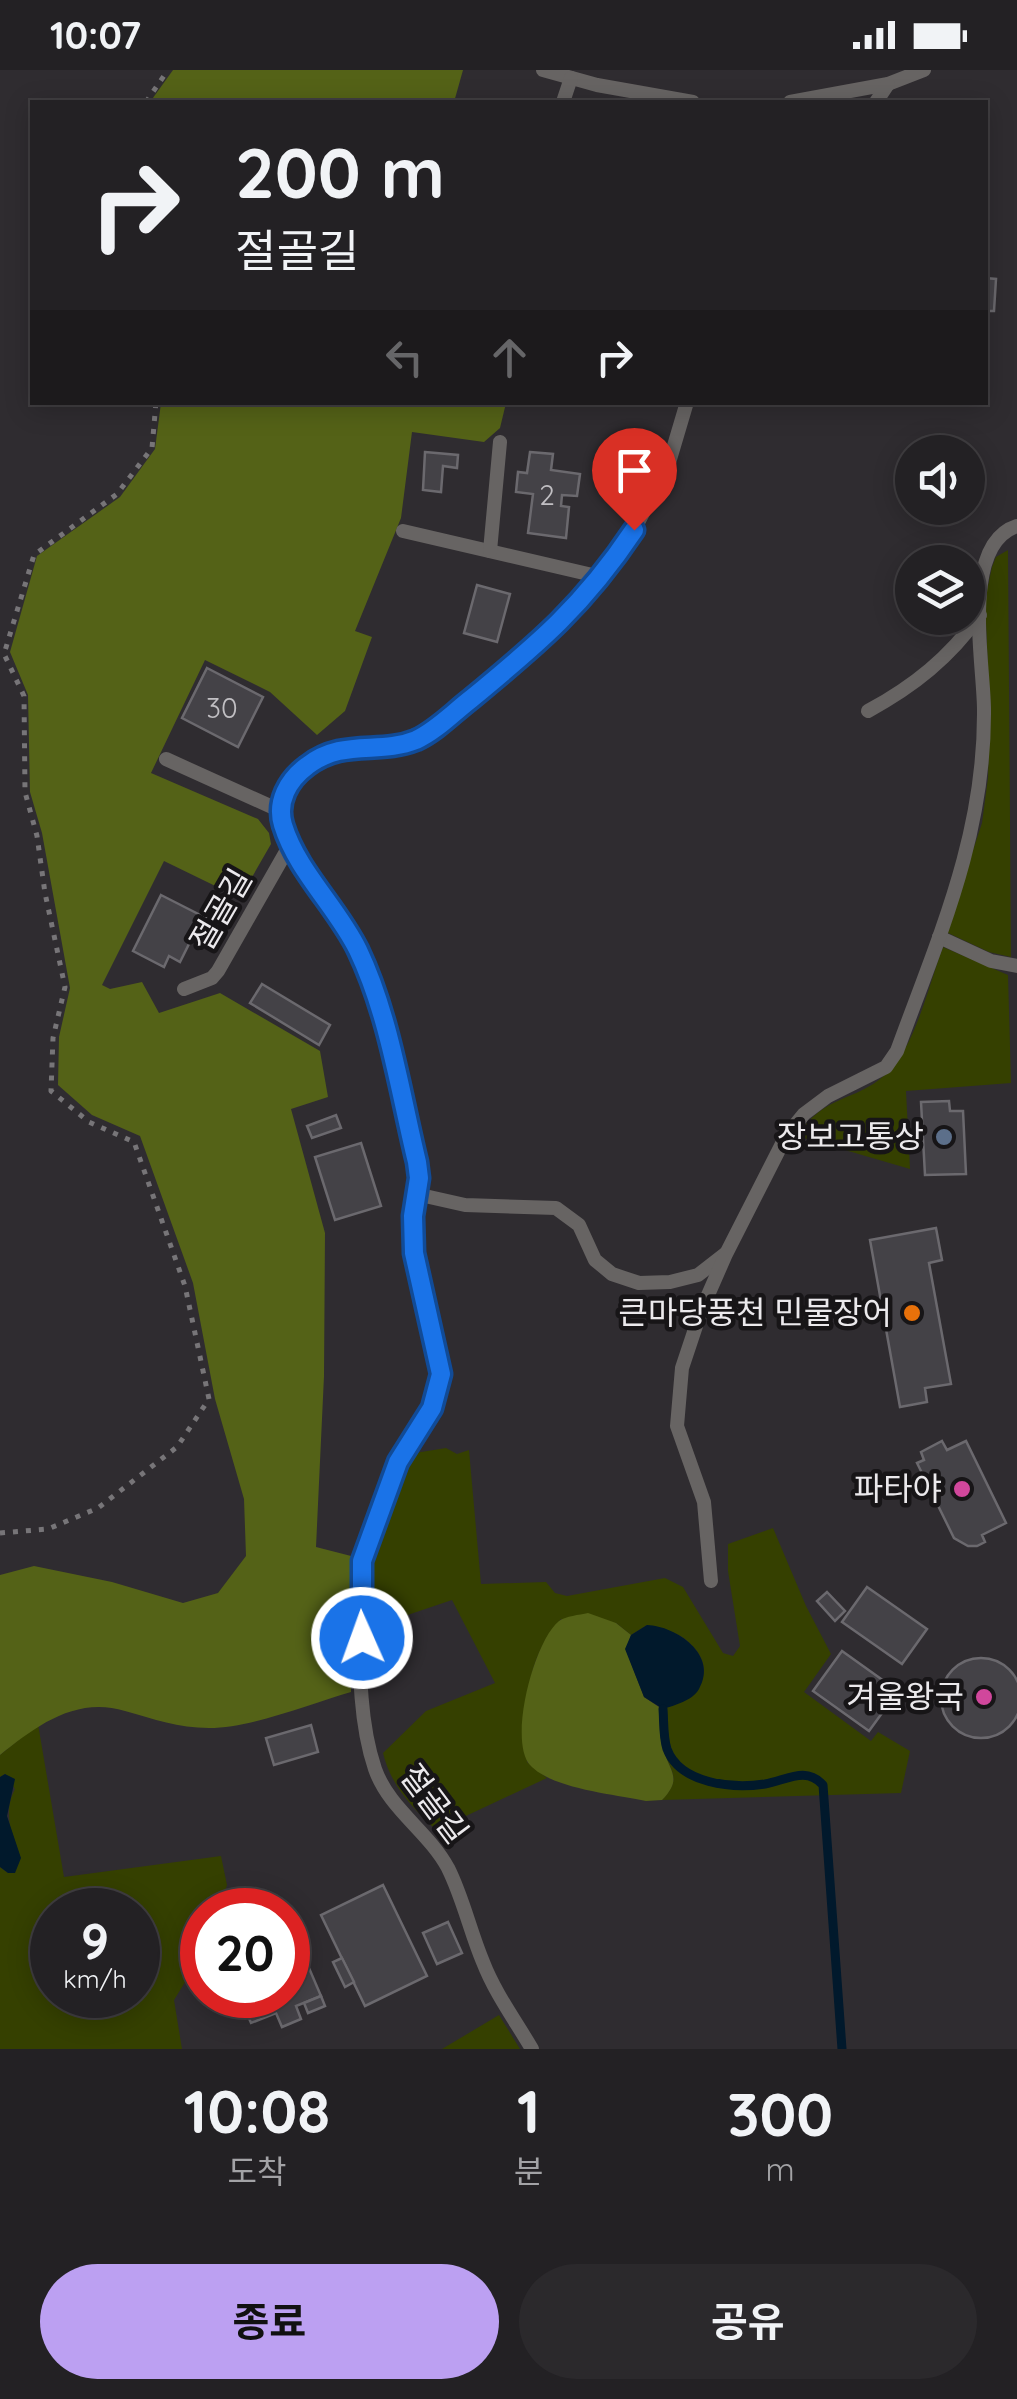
<!DOCTYPE html>
<html lang="ko">
<meta charset="utf-8">
<style>
:root{--surface:#232124;--page:#2b292c;--text:#f1f3f6;--muted:#a3a3a6;--line:#403e41;--accent:#bca0f2}
body{margin:0;font-family:Quicksand,"Noto Sans KR",sans-serif;background:var(--page);color:var(--text);height:100vh;display:flex;flex-direction:column;font-size:38px;white-space:nowrap}
*{box-sizing:border-box;margin:0}
p{font-size:32px;color:var(--muted)}
.icon{flex:none;width:55px;height:55px;fill:none;stroke:currentColor;stroke-width:2;stroke-linecap:round;stroke-linejoin:round}
.map{position:relative;height:1979px;overflow:hidden}
.drawer{display:flex;flex-direction:column;background:var(--surface);flex:1}
.drawer>*{flex:none}
.guide{position:absolute;left:30px;top:30px;width:958px;height:305px;border-radius:0px;box-shadow:0 5px 25px #0003,0 0 0 2px var(--line);background:#232124;color:var(--text);overflow:hidden}
.tools{position:absolute;left:895px;top:365px;display:grid;gap:20px}
.tools a{display:grid;place-items:center;width:90px;height:90px;border-radius:50%;background:var(--surface);box-shadow:0 5px 25px #0003,0 0 0 2px var(--line);font-size:50px}
.speed{position:absolute;left:30px;top:1818px;display:flex;gap:20px;font-size:50px;font-weight:700;text-align:center}
.speed>*{display:grid;place-content:center;width:130px;height:130px;border-radius:50%;background:var(--surface);box-shadow:0 5px 25px #0003,0 0 0 2px var(--line);line-height:1}
.speed small{font-size:25px;font-weight:400}
.speed .limit{border:15px solid #d22;background:#fff;color:#111}
.pin{position:absolute;display:grid;place-items:center;width:85px;height:85px;color:#fff;margin:-102px -42px;border-radius:50% 50% 50% 0;rotate:-45deg;box-shadow:0 0 10px #0007}
.pin .icon{rotate:45deg}
.me{position:absolute;width:110px;margin:-55px;rotate:358deg;stroke-linejoin:round;filter:drop-shadow(0 0 8px #0008)}
.turn{display:flex;align-items:center;gap:35px;height:210px;padding:0 40px;font-size:45px}
.turn .icon{width:130px;height:130px;stroke-width:2.5}
.turn b{display:block;font-size:70px;line-height:85px}
.lanes{display:flex;align-items:center;height:95px;padding:0 40px;background:#0003;justify-content:center;gap:50px;direction:ltr}
.lanes .off{opacity:.35}
.eta{display:flex;justify-content:space-evenly;align-items:center;height:170px;text-align:center}
.eta b{font-size:60px;font-weight:700;line-height:70px}
.cta{display:flex;gap:20px;margin-top:auto;padding:20px 40px}
.cta a{flex:1;height:115px;border-radius:60px;background:var(--accent);color:#111;font-size:40px;font-weight:700;line-height:115px;text-align:center}
.cta a+a{background:var(--page);color:var(--text)}
.status{display:flex;justify-content:space-between;align-items:center;height:70px;padding:0 50px;background:var(--surface);direction:ltr}
.status svg{height:28px;fill:currentColor}
.map>svg:first-child{display:block}
.green{fill:#354000;fill-rule:evenodd}
.forest{fill:#546217}
.water{fill:#01192c}
.lines{fill:none;stroke-linecap:round;stroke-linejoin:round}
.stream{stroke:#01192c;stroke-width:9}
.building{fill:#444247;stroke:#6b696e;stroke-width:2.5}
.path{stroke:#777578;stroke-width:5;stroke-dasharray:5 8;stroke-linecap:butt}
.lane{stroke:#676463;stroke-width:14}
.route-casing{stroke:#114b97;stroke-width:25}
.route{stroke:#1a73e8;stroke-width:18}
.service-dot{fill:#5c6f8a;stroke:#171517;stroke-width:4}
.food-dot{fill:#e8710a;stroke:#171517;stroke-width:4}
.hotel-dot{fill:#d1479c;stroke:#171517;stroke-width:4}
.labels{text-anchor:middle;stroke-width:9;stroke-linejoin:round;paint-order:stroke}
.number-label{font-size:28px;fill:#c1bfc3}
.street-label{font-size:32px;fill:#ebe9ec;stroke:#171517}
.poi-label{font-size:32px;fill:#ebe9ec;stroke:#171517;text-anchor:end}
</style>
<div class="status"><b>10:07</b><svg viewBox="0 0 49 12"><path d="M0 12V9h3v3zM5 12V6h3v6zM10 12V3h3v9zM15 12V0h3v12zM26 1h20v11H26zM47 4h2v5h-2z"/></svg></div>
<div class="map">
<svg width="1017" height="1979" viewBox="0 0 1017 1979">
<rect width="100%" height="100%" fill="#2f2c30"/>
<g class="green">
<path d="M1008 480 1011 887 989 882 946 862 982 753 988 708 990 643 985 530 992 497 996 487Z"/>
<path d="M943 877 1008 905 1011 1013 906 1021 910 1099 797 1066C826 1023 853 1033 885 1005 915 979 929 914 943 877Z"/>
<path d="M446 1378 457 1384 469 1380 481 1514 546 1512 555 1523 567 1526 665 1508 683 1517 723 1583 733 1586 740 1576 728 1501V1474L773 1458 806 1536 831 1584 804 1622 871 1671 878 1662 910 1681 901 1723 662 1730C683 1707 670 1703 663 1678 659 1665 660 1650 659 1637L663 1639C699 1627 722 1599 685 1569 675 1561 659 1559 647 1555L631 1565 616 1553 561 1549C521 1596 528 1634 527 1692L547 1708 436 1760C412 1737 391 1716 383 1683L426 1641 495 1613 452 1530 375 1556 369 1499 415 1383Z"/>
<path d="M38 1654 64 1807 221 1786 227 1815 219 1840H202V1885L174 1930 182 1979H0V1797L8 1803C9 1789 12 1774 10 1760 9 1742 7 1735 15 1719L5 1704 0 1707V1685ZM52 1840H138V1925H52Z"/>
<path d="M499 1945 520 1979H442Z"/>
</g>
<g class="forest">
<path d="M173 0H463L454 32H150Z"/>
<path d="M161 333H506L500 358 484 372 412 362 401 448 355 561 372 567 345 641 317 665 270 622 205 590 151 703 258 749 269 763 271 774 240 828 164 791 102 915 110 919 142 912 159 943 220 923 320 981 328 1027 291 1039 325 1163 324 1306 316 1477 355 1487 351 1513V1622C309 1634 252 1658 209 1658 178 1658 154 1649 125 1641 76 1626 36 1656 0 1685V1505L34 1496 112 1512 183 1533 218 1523 246 1486 244 1429 215 1329 193 1213 140 1066 92 1045 58 1015 59 967 70 918 42 763 30 722 28 625 10 582 37 486 120 427 155 379Z"/>
<path d="M588 1543 616 1553 631 1565 626 1580 644 1627 659 1637C660 1650 659 1665 663 1678 670 1703 683 1708 662 1730L646 1731C614 1724 552 1719 530 1695 508 1670 534 1571 559 1551 566 1546 579 1545 588 1543Z"/>
</g>
<g class="water">
<path d="M647 1555C676 1556 719 1585 699 1619 692 1631 675 1635 663 1639L644 1627 625 1579 631 1565Z"/>
<path d="M5 1704 15 1709 7 1746 21 1788 15 1803H8L0 1797V1707Z"/>
</g>
<g class="lines">
<path class="stream" d="M663 1639C664 1652 663 1667 667 1679 680 1714 733 1719 765 1714 787 1710 806 1696 823 1715L842 1979"/>
</g>
<g class="building">
<path d="M985 208 996 209 994 241H985Z"/>
<path d="M425 382 458 385 457 398 443 396 441 422 423 420Z"/>
<path d="M530 382 553 384 551 400 580 404 577 426 562 425 561 436 569 437 566 468 528 463 533 424 516 422 518 402 527 403Z"/>
<path d="M477 515 510 524 497 572 464 563Z"/>
<path d="M207 598 263 627 238 677 182 648Z"/>
<path d="M161 825 212 851 200 874 191 870 180 892 169 886 164 897 133 881Z"/>
<path d="M262 914 330 955 319 975 250 933Z"/>
<path d="M949 1031 950 1041H963L966 1104 925 1105 921 1032Z"/>
<path d="M336 1045 341 1058 312 1068 307 1056Z"/>
<path d="M361 1073 381 1136 335 1150 315 1087Z"/>
<path d="M936 1158 942 1190 929 1193 951 1314 925 1318 927 1332 900 1337 870 1170Z"/>
<path d="M942 1371 947 1380 966 1371 1006 1453 982 1465 985 1472 977 1476H968L954 1468 917 1393 924 1390 921 1382Z"/>
<path d="M867 1517 927 1559 902 1594 842 1552Z"/>
<path d="M827 1522 845 1541 835 1551 817 1531Z"/>
<path d="M842 1581 898 1621 869 1661 813 1621Z"/>
<circle cx="981" cy="1628" r="40"/>
<path d="M311 1655 318 1682 274 1695 266 1668Z"/>
<path d="M383 1815 427 1906 365 1936 321 1845Z"/>
<path d="M448 1852 462 1883 437 1894 423 1863Z"/>
<path d="M294 1863 321 1926 296 1936 301 1949 282 1957 276 1943 251 1953 239 1925H288L291 1916 288 1909V1866Z"/>
<path d="M342 1888 354 1912 345 1917 333 1892Z"/>
<path d="M321 1926 325 1936 308 1943 304 1933Z"/>
</g>
<g class="lines">
<g class="path">
<path d="M146 32 168 0"/>
<path d="M0 1463 48 1459 98 1438 177 1377 209 1329 185 1216 134 1072 89 1052 51 1021 53 968 65 917 45 823 37 766 25 722 24 626 4 584 34 485 117 424 152 378 156 332"/>
</g>
<g class="lane">
<path d="M543 0 597 15 693 32"/>
<path d="M563 32 571 8"/>
<path d="M790 32 888 14 924 0"/>
<path d="M876 32 888 14"/>
<path d="M403 461 601 507"/>
<path d="M490 481 500 372"/>
<path d="M868 641C914 616 949 588 980 545"/>
<path d="M166 689 281 741"/>
<path d="M939 867 991 891 1017 896"/>
<path d="M184 919 212 908 218 901 291 773"/>
<path d="M416 1124 465 1135 556 1138 579 1155 595 1190 612 1204 639 1213 670 1212 698 1205 725 1184"/>
<path d="M711 1511 704 1432 677 1356 682 1298 701 1241 726 1184 786 1066 804 1044 828 1026 886 997 897 981C939 866 985 765 984 640 984 594 960 474 1017 456"/>
<path d="M532 1979C515 1950 495 1923 483 1892 470 1861 463 1828 448 1798 428 1761 389 1739 375 1699 355 1640 361 1569 359 1507L362 1491 398 1392 431 1338 441 1304 414 1183 413 1147 419 1108 396 1002 369 908 358 880 305 797 284 756 281 741 284 723 306 696 337 680 399 674 426 665 529 583 562 552 608 499 634 460 668 396 687 332"/>
</g>
</g>
<g class="lines">
<defs>
<path id="route" d="M362 1568V1491L398 1392 432 1338 441 1304 414 1183 413 1146 419 1108 417 1092C400 1022 389 945 358 880 337 837 297 801 283 755 276 732 288 710 307 696 343 668 379 685 416 670 436 661 454 642 471 629 539 573 584 535 634 460"/>
</defs>
<use href="#route" class="route-casing"/>
<use href="#route" class="route"/>
</g>
<circle class="service-dot" cx="944" cy="1067" r="10"/>
<circle class="food-dot" cx="912" cy="1243" r="10"/>
<g class="hotel-dot">
<circle cx="962" cy="1419" r="10"/>
<circle cx="984" cy="1627" r="10"/>
</g>
<g class="labels">
<g class="number-label">
<text x="547" y="435">2</text>
<text x="222" y="648">30</text>
</g>
<g class="street-label">
<text transform="translate(221 840) rotate(-60)" y="11">절골길</text>
<text transform="translate(434 1734) rotate(53)" y="11">절골길</text>
</g>
<g class="poi-label">
<text x="924" y="1078">장보고통상</text>
<text x="892" y="1254">큰마당풍천 민물장어</text>
<text x="942" y="1430">파타야</text>
<text x="964" y="1638">겨울왕국</text>
</g>
</g>
</svg>
<div class="tools">
<a><svg class="icon" aria-label="sound" viewBox="0 0 24 24"><path d="M4 9h4l5-4v14l-5-4H4zM17 9q2 3 0 6"/></svg></a>
<a><svg class="icon" aria-label="layers" viewBox="0 0 24 24"><path d="M12 4l9 5-9 5-9-5zM3 14l9 5 9-5"/></svg></a>
</div>
<div class="speed"><div>9<small>km/h</small></div><div class="limit">20</div></div>
<div class="pin" style="left:634px;top:460px;background:#d93025"><svg class="icon" aria-label="arrive" viewBox="0 0 24 24"><path d="M6 21V4h12l-3 4 3 4H6"/></svg></div>
<svg class="me" style="left:362px;top:1568px" viewBox="-20 -20 40 40"><circle r="17" fill="#1a73e8" stroke="#fff" stroke-width="3"/><path d="M0-11L8 9 0 5-8 9z" fill="#fff"/></svg>
<div class="guide">
<div class="turn"><svg class="icon" aria-label="right" viewBox="0 0 24 24"><path d="M7 20v-9h11M14 6l5 5-5 5"/></svg><div><b>200 m</b>절골길</div></div>
<div class="lanes"><svg class="icon off" aria-label="left" viewBox="0 0 24 24"><path d="M17 20v-9H6M10 6l-5 5 5 5"/></svg><svg class="icon off" aria-label="ahead" viewBox="0 0 24 24"><path d="M12 20V5M6 11l6-6 6 6"/></svg><svg class="icon" aria-label="right" viewBox="0 0 24 24"><path d="M7 20v-9h11M14 6l5 5-5 5"/></svg></div>
</div>
</div>
<section class="drawer">
<div class="eta">
<div><b>10:08</b><p>도착</p></div>
<div><b>1</b><p>분</p></div>
<div><b>300</b><p>m</p></div>
</div>
<div class="cta"><a>종료</a><a>공유</a></div>
</section>
